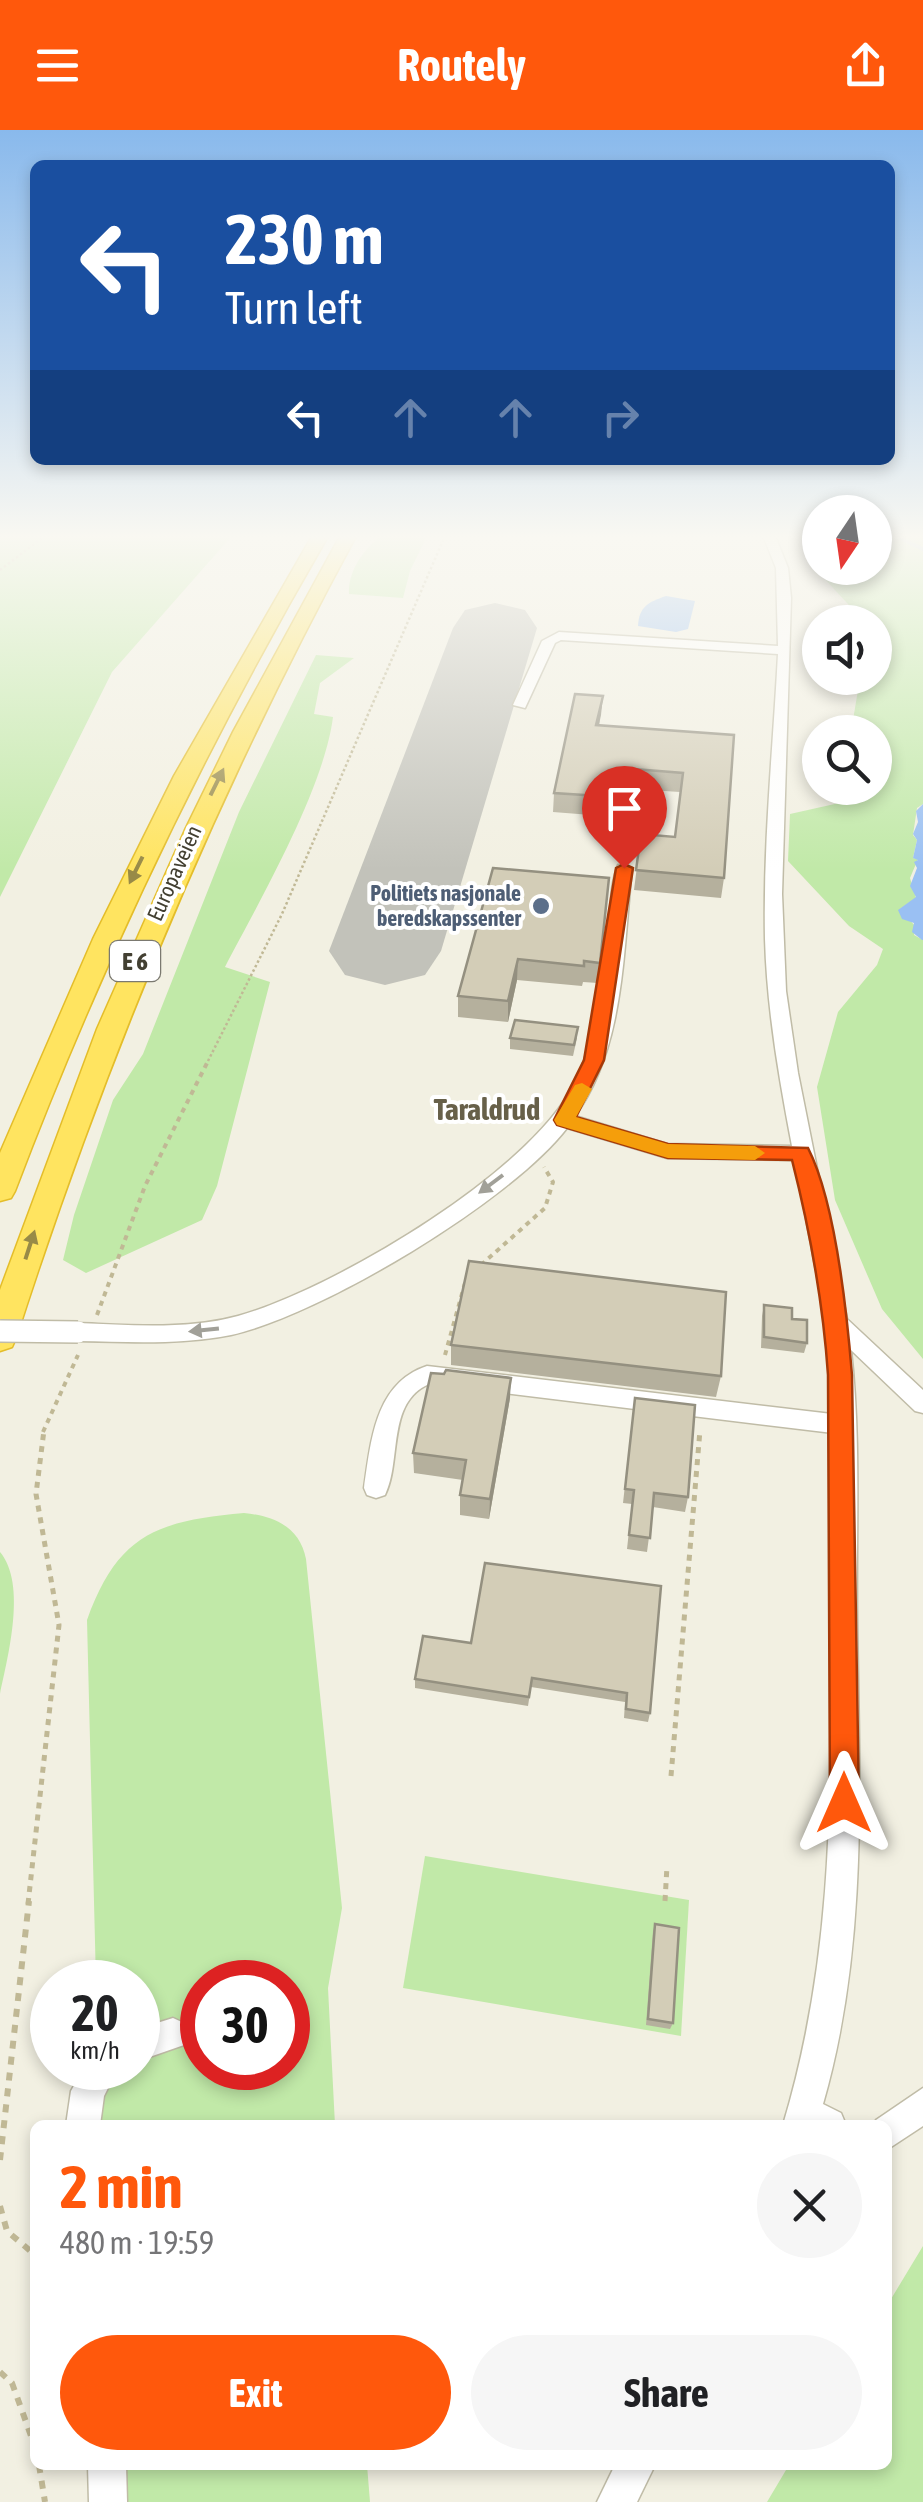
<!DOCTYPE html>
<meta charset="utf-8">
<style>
:root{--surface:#fff;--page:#f6f6f6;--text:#202124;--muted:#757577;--accent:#ff580c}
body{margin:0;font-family:"Asap Condensed",sans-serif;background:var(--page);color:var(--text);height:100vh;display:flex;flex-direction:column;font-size:38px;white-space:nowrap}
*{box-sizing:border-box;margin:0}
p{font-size:32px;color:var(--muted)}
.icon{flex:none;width:55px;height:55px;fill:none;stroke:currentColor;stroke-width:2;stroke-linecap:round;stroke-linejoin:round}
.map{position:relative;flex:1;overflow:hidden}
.sheet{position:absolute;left:30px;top:1990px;width:862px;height:350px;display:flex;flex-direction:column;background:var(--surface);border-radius:15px;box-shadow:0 5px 15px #0003}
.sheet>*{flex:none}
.hud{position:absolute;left:30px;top:30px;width:865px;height:305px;border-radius:15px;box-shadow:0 5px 15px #0003;background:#1a4fa0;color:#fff;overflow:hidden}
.needle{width:65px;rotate:193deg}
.controls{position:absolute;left:802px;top:365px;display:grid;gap:20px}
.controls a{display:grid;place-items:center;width:90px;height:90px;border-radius:50%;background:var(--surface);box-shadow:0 5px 15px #0003;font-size:50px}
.speed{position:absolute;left:30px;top:1830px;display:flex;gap:20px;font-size:50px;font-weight:700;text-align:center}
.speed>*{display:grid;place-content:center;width:130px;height:130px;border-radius:50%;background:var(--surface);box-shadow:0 5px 15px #0003;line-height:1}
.speed small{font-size:25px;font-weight:400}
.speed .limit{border:15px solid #d22;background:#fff;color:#111}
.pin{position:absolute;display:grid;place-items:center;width:85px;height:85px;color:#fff;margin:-102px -42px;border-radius:50% 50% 50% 0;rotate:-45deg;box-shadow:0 0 10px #0007}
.pin .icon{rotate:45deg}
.me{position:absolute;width:110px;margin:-55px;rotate:0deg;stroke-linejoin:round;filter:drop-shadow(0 0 8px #0008)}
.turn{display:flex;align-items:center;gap:35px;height:210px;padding:0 30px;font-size:45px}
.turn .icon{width:130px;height:130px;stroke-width:2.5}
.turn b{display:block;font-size:70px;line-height:85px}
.lanes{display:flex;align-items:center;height:95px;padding:0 30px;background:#0003;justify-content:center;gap:50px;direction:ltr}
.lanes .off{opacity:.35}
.round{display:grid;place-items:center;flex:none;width:105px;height:105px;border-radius:52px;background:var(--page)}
.headline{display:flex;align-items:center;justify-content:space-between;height:170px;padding:0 30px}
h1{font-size:60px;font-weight:700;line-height:75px;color:var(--accent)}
.primary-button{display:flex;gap:20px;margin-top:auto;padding:20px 30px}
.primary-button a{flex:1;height:115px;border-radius:60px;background:var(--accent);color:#fff;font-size:40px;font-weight:700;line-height:115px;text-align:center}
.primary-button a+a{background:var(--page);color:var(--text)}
header{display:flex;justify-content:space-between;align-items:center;height:130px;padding:0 30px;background:var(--accent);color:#fff;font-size:45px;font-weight:700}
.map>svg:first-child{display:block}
.green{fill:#c1e9a8;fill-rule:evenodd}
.water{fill:#9ac0f3}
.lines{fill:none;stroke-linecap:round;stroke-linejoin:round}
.stream{stroke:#9ac0f3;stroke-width:4}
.runway{fill:#c2c2ba;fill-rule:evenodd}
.minor-casing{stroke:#c0bca7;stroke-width:3}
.highway-casing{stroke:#e4bd2a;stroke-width:3}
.path-far3{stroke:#c0b895;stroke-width:2.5;stroke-dasharray:2.5 2.5;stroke-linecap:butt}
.path-far2{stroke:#c0b895;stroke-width:4;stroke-dasharray:5 5;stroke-linecap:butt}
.path-far1{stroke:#c0b895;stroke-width:5;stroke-dasharray:6 6;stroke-linecap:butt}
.path{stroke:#c0b895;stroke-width:6;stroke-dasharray:8 8;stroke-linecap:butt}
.minor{fill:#fff;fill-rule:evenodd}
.highway{fill:#ffe460;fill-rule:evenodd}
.minor-bridge-casing{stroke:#c0bca7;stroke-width:24;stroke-linecap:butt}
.minor-bridge{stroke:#fff;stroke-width:21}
.wall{fill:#b5b09d}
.shaded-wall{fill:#949080}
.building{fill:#d3cdb7;stroke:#949080;stroke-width:2.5}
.oneway{fill:#988a47}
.oneway2{fill:#a1a098}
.route{fill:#ff580c;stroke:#a63908;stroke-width:2.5}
.slow{fill:#f59e0b}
.service-dot{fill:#5c6f8a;stroke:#fff;stroke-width:4}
.labels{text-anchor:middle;stroke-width:8;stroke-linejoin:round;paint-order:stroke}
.far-street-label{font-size:22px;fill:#434032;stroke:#fff}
.far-service-label{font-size:22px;font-weight:bold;fill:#4e5e75;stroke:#fff;text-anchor:end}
.shield{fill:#fff;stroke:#7b7970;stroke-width:2.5}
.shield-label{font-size:25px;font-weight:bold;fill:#434032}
.neighbourhood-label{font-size:30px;font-weight:bold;fill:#676049;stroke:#fff}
</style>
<header><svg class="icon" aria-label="menu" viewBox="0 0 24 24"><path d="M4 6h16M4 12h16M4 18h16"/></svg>Routely<svg class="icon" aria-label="share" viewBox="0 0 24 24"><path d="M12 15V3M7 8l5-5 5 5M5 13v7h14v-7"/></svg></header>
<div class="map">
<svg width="923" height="2372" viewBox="0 0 923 2372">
<rect width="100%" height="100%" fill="#f2f0e2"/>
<g class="green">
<path d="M0 408H230L112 542 0 767Z"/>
<path d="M379 408H426L410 441 403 468 349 464C348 442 362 421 379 408Z"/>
<path d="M811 408H820V438H875V408H923V674L917 678 913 705 917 710 913 728 918 729 910 748 916 768 900 779 915 796 914 805 923 810V1229L882 1179 835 1070 817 957 838 882 877 835 883 819 849 796 788 731 790 684 857 669 864 658H875V602H851L860 548H875V492H861V488L820 444 817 413Z"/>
<path d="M316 525 354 528 320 553 314 584 333 587C324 659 260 770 225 837L270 852 217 1056 202 1090 86 1143 63 1130 74 1085 113 970 143 924 239 682Z"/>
<path d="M244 1383C274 1386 300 1397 306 1429L342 1778 328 1858 335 1995H100L98 1938H138V1852H96L87 1490C118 1404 157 1391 244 1383ZM202 1852H288V1938H202Z"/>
<path d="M0 1422C27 1454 8 1526 0 1564Z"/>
<path d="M425 1726 689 1770 681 1906 403 1858Z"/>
<path d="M923 2116V2372H767L789 2335H888V2174Z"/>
<path d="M123 2335H367L370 2372H125Z"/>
</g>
<g class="water">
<path d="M666 466 695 471 688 499 676 502 638 496C639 476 649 472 666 466Z"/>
<path d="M923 674V810H922L912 802 914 793 902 789 898 780 916 767 910 756 917 738 914 732 918 730 913 728 917 710 913 704 918 692 916 681Z"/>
</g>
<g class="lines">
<path class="stream" d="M902 409 923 419"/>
<path class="runway" d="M495 473 525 480 537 498 441 821 425 845 385 855 345 845 329 821 453 498 465 480Z"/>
<defs>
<g id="minor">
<path d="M764 408H776L788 438 791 468 782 764 786 861 798 943 847 1189 923 1260V1283L915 1281 851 1220C861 1308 856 1397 857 1485 859 1650 869 1815 823 1974L841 1983 846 1995H783C831 1835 831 1690 831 1525 831 1451 833 1377 833 1303L429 1254C386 1273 402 1331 385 1365L376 1368 367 1365 364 1358C371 1311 375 1253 427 1236L832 1284 825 1188 795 1030 667 1028 567 998C511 1071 321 1185 231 1205 181 1215 129 1212 78 1211L70 1208 67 1202 70 1196 78 1193C130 1195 187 1200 238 1186 334 1159 541 1038 579 944 597 899 603 850 608 802 611 780 610 754 618 735L632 738C623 820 625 917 575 986L667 1014 792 1016C779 948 767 879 765 809 763 714 773 619 778 524L561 510 555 513 525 578 513 575 542 511 559 502 778 516 776 438Z"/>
<path d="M173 1888 184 1893 189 1904 184 1915 138 1931V1899Z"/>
<path d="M84 1938H118L104 1966 100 1995H66L71 1961Z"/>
<path d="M923 1958V1996L888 2019V1995H874L876 1990Z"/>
<path d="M88 2335H126L127 2372H89Z"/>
<path d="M615 2335H655L637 2372H597Z"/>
</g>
<g id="highway">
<path d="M311 408H327C205 618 101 834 15 1061L11 1068 0 1071V1023L93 809 174 646Z"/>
<path d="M339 408H355C215 666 106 928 16 1208L12 1217 0 1221V1160L97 899 185 700 233 602Z"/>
</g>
</defs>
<use href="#minor" class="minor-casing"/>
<use href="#highway" class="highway-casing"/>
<g class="path-far3">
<path d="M0 440 42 408"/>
<path d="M208 931 282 784 444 408"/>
</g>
<g class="path-far2">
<path d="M481 1135 545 1078 553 1052 544 1037"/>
<path d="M97 1185 145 1056 209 929"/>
<path d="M445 1225 465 1153"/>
<path d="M43 1302 78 1225"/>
</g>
<g class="path-far1">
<path d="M671 1646 700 1300"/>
<path d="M665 1771 667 1736"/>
<path d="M28 1774 59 1495 36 1364 44 1300"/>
</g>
<g class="path">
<path d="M0 2030 29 1771"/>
<path d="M0 2076 7 2101 35 2125"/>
<path d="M0 2242 12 2253 35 2317"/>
<path d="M39 2335 45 2372"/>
</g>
<use href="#minor" class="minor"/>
<use href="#highway" class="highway"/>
<defs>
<path id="minor-bridge" d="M0 1201 78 1202"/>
</defs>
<use href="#minor-bridge" class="minor-bridge-casing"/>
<use href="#minor-bridge" class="minor-bridge"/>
</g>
<g class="wall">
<path d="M603 566 599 595 734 605 724 748 721 768 634 760 641 704 675 707 680 662 633 659 629 688 553 682 554 663Z"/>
<path d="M609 748 598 853 583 852 582 856 517 850 508 892 458 887V866Z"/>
<path d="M510 908H577L573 926 510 919Z"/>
<path d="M764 1175 792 1189 807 1213 804 1223 761 1218 762 1186Z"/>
<path d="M451 1215 721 1246 716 1267 451 1235Z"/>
<path d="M510 1268 489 1389 460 1385V1365L463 1350 414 1343 413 1323Z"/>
<path d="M633 1283 688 1367 685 1382 653 1377 647 1422 627 1419 632 1374 623 1373Z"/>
<path d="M485 1433 650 1583 648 1592 624 1588 625 1572 531 1557 528 1576 415 1558V1549L471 1513Z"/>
<path d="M655 1794 673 1893 670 1899 646 1895 653 1801Z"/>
</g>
<g class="shaded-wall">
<path d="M603 566 601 585 595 614 596 595Z"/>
<path d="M518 829 517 850 508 892V871Z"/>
<path d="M511 1248 510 1268 489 1389 490 1369Z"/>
</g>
<g class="building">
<path d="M575 564 603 566 596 595 734 605 724 748 636 740 641 704 675 707 683 643 635 639 631 668 554 663Z"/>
<path d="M493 738 609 748 600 833 584 831V836L518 829 508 871 458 866Z"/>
<path d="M515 890 578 897 574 915 510 908Z"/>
<path d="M469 1131 726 1162 721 1246 451 1215Z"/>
<path d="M764 1175 792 1178V1189L807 1190V1213L764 1207Z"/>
<path d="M446 1240 511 1248 490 1369 460 1365 466 1330 413 1323 431 1243 444 1244Z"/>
<path d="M635 1268 695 1275 688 1367 654 1363 650 1408 629 1405 634 1360 625 1359Z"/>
<path d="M485 1433 661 1456 650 1583 626 1579 627 1563 532 1548 529 1567 415 1549 423 1506 471 1513Z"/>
<path d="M655 1794 679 1798 673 1893 648 1889Z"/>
</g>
<defs><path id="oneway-solid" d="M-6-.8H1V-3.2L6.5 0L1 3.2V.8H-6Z" transform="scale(2.5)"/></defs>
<g class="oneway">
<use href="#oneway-solid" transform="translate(217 652) rotate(-64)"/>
<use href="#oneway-solid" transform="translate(136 740) rotate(116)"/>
<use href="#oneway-solid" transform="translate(30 1115) rotate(-72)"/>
</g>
<g class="oneway2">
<use href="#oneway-solid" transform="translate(491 1054) rotate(143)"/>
<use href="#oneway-solid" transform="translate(204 1200) rotate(174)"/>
</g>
<linearGradient id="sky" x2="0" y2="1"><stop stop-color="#89b9ec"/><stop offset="0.55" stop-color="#f9f8f2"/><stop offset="1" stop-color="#f9f8f2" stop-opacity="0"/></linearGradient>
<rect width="923" height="740" fill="url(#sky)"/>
<path class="route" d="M624 734 633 738 604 930 576 987 668 1014 808 1018C835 1071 847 1184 852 1245L859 1673 855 1684 844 1688 834 1684 830 1673 828 1245C823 1171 810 1101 792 1030L668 1028 557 995 554 990 584 930 616 738Z"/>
<path class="slow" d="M582 953 592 959 576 987 668 1014 755 1016 765 1023 755 1030 668 1028 557 995 554 990 575 955Z"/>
<circle class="service-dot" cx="541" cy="776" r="10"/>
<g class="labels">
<g class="far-street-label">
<text transform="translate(174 743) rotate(-66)" y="8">Europaveien</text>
</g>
<g class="far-service-label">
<text x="521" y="771">Politiets nasjonale<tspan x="521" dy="25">beredskapssenter</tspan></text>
</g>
<rect class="shield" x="110" y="811" width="50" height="40" rx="8"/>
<g class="shield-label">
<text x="135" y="840">E 6</text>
</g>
<g class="neighbourhood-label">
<text x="487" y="990">Taraldrud</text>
</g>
</g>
</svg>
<div class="controls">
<a><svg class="needle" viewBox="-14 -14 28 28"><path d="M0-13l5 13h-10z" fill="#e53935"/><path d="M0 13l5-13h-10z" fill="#757577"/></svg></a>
<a><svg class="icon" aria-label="sound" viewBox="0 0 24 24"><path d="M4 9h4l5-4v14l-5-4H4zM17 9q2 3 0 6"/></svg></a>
<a><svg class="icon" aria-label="search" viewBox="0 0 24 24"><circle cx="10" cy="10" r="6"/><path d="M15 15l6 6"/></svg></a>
</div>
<div class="speed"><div>20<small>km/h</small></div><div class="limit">30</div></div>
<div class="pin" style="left:624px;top:738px;background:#d93025"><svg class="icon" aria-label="arrive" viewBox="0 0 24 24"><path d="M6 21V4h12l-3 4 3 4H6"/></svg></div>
<svg class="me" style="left:844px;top:1673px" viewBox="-20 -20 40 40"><path d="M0-17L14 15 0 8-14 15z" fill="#ff580c" stroke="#fff" stroke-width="4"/></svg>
<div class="hud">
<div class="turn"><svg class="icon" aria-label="left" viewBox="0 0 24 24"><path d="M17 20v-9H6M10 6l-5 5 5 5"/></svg><div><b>230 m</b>Turn left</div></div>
<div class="lanes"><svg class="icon" aria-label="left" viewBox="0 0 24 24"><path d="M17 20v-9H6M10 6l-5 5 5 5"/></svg><svg class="icon off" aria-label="ahead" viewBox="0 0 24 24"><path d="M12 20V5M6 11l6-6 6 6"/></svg><svg class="icon off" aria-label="ahead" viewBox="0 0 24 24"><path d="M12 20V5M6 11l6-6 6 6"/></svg><svg class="icon off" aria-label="right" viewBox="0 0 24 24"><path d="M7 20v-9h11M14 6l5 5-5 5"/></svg></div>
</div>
<section class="sheet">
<div class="headline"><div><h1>2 min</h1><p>480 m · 19:59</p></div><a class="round"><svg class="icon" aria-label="close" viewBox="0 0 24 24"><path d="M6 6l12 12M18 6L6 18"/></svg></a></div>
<div class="primary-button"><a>Exit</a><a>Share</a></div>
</section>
</div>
